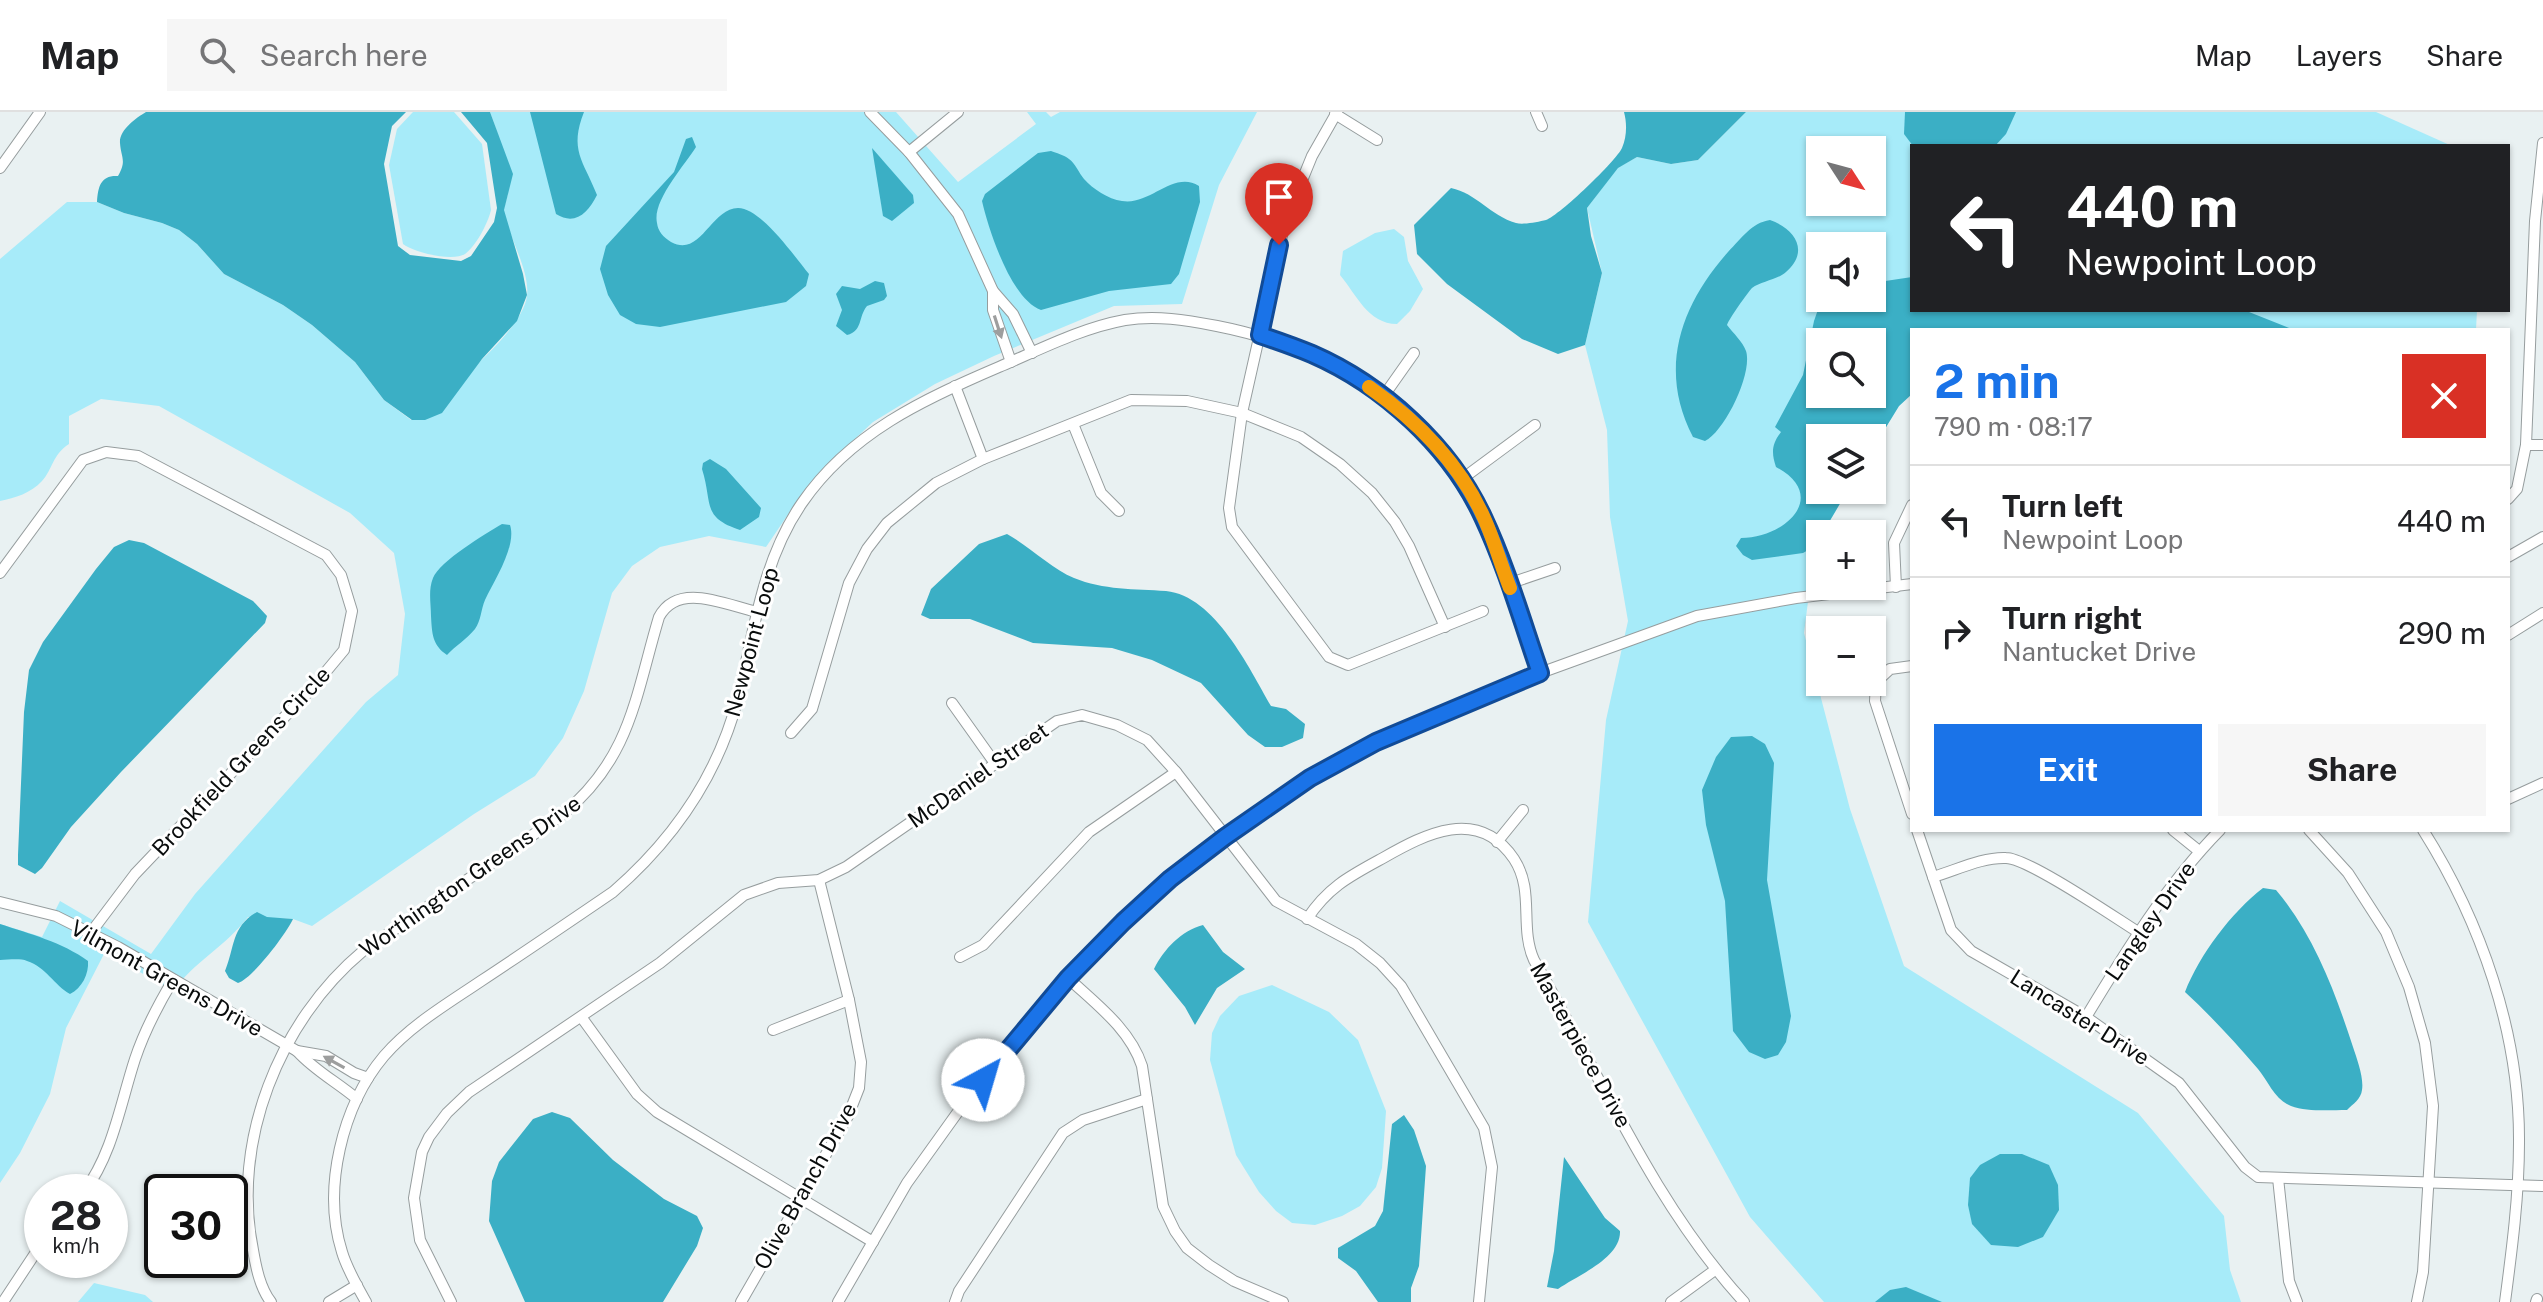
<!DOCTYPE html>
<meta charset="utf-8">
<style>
:root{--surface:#fff;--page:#f6f6f6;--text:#202124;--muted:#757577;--line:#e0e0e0;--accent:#1a73e8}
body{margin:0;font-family:"Public Sans",sans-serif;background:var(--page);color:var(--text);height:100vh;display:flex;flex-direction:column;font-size:30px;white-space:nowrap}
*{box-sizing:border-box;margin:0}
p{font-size:26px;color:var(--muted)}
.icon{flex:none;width:44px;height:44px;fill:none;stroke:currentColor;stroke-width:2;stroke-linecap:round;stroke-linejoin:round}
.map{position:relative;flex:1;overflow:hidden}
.side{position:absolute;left:1910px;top:216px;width:600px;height:504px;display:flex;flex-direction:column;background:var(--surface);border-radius:0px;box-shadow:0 2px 6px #0004}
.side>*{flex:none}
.banner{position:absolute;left:1910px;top:32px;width:600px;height:168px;border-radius:0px;box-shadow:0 2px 6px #0004;background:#202124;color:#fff;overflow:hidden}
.needle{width:52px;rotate:126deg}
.buttons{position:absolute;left:1806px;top:24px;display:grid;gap:16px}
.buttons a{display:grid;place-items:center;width:80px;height:80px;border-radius:0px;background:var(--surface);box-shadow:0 2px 6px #0004;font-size:40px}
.speed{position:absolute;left:24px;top:1062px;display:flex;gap:16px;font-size:40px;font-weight:700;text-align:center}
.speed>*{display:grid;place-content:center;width:104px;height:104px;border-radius:50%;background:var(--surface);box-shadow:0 2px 6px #0004;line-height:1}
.speed small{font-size:20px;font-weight:400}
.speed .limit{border:4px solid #111;border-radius:12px;background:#fff;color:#111}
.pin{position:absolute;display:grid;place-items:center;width:68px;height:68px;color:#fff;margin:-82px -34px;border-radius:50% 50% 50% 0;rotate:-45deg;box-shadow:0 0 8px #0007}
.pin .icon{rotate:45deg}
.me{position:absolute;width:88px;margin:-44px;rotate:39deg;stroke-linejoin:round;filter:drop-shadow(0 0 6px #0008)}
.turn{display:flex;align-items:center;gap:28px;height:168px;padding:0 24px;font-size:36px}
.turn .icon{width:104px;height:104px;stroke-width:2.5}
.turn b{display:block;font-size:56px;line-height:68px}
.round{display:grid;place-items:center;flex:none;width:84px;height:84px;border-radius:0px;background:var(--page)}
.summary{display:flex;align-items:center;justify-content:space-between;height:136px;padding:0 24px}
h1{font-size:48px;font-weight:700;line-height:60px;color:var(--accent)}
.button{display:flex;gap:16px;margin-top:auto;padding:16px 24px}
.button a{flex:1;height:92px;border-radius:0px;background:var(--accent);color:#fff;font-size:32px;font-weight:700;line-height:92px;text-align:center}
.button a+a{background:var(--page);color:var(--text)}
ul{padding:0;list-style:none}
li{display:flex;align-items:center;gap:24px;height:112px;padding:0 24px;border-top:2px solid var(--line)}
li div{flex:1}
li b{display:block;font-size:30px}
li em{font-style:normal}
header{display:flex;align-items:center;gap:48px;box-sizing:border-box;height:112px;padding:0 40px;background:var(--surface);border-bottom:2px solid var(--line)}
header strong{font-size:38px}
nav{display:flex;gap:44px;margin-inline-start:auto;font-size:28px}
.search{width:560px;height:72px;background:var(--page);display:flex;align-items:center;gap:20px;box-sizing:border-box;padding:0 28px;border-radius:0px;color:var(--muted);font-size:30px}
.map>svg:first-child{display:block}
.green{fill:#a7ebf9;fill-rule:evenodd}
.water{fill:#3bafc5;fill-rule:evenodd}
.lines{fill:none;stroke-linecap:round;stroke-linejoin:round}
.minor-casing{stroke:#969d9e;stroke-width:12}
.minor{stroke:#fff;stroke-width:10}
.oneway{fill:#9d9e9e}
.route-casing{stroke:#114b97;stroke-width:20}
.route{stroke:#1a73e8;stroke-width:14}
.slow{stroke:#f59e0b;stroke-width:14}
.labels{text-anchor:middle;stroke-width:6;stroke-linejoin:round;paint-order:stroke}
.street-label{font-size:22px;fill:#090c0c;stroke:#fff}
</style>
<header>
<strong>Map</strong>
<div class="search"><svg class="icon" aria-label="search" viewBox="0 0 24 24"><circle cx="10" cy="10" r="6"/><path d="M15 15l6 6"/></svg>Search here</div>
<nav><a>Map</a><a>Layers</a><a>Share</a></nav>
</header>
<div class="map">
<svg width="2543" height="1190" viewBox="0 0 2543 1190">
<rect width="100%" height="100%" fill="#e9f1f2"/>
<g class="green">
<path d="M413 0H454L482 32 491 98C488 111 476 134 465 142 452 150 413 140 403 132L389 53 397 17Z"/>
<path d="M490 0H896L958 70 1036 12 1027 0H1046L1051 5 1060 0H1257L1219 73 1182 192 1114 194 994 244 935 272 873 310 841 340 804 379 766 435 709 424 660 435 632 454 612 481 584 579 563 626 535 664 474 702 312 814 293 807 248 805C226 834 194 850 173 879L105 840 66 916 50 982 20 1041 0 1071V812L42 825 60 789 151 842 195 782 366 590 398 563 405 502 394 441 350 401 159 294 101 287 69 304V332C52 343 53 357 42 369 31 381 15 386 0 389V147L67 90H97L124 101 162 111 179 118 197 132 224 162 283 193 312 213 355 250 384 288 411 308C441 283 522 222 527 184 530 159 509 125 504 101 503 93 509 85 508 77 506 50 500 26 490 0Z"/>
<path d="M1746 0H2376L2452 34H1912V198H2477L2476 218H1912V282L1899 294 1872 338V326H1820V378H1848L1815 434 1804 521 1850 697 1904 854 2138 1001 2224 1104 2230 1158 2241 1190H1824L1750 1105 1588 810 1606 608 1628 509 1610 405 1607 318 1585 233 1602 161 1587 96 1617 56 1637 45 1671 52 1698 48ZM1820 38H1872V90H1820ZM1820 134H1872V186H1820ZM1820 230H1872V282H1820Z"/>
<path d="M1394 117 1404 125 1408 149 1423 177 1410 199 1397 212C1368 212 1356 182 1340 163L1343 139 1375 121Z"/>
<path d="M1272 873 1329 900 1358 928 1386 999 1382 1056 1376 1075 1360 1094 1342 1104 1315 1113 1292 1111 1276 1099 1259 1080 1236 1043 1210 948 1212 921 1220 904 1239 884Z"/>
<path d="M94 1171 145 1183 153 1190H78Z"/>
</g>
<g class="water">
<path d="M146 0H406L392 14 384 52 398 134 410 143 461 149 471 144 494 110 497 96 487 31 461 0H490L513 62 504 98 523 162 527 183 517 209 482 247 442 301 425 308H412L384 288 355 250 312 213 283 193 224 162 197 132 179 118 162 111 124 101 97 90C98 74 101 63 118 64 127 48 121 46 120 31 119 18 136 6 146 0Z"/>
<path d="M530 0H584C569 38 583 48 597 83 588 101 575 114 556 102Z"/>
<path d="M1624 0H1746L1698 48 1671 52 1637 45 1618 56 1587 96 1591 124 1602 161 1585 233 1558 242 1522 227 1447 172 1417 142 1414 113 1451 76C1476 81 1491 104 1516 111 1523 113 1538 110 1546 108 1560 103 1616 49 1622 36 1627 25 1627 11 1624 0Z"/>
<path d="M1905 0H2016L2006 22 1995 34H1913L1904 22Z"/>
<path d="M692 25 696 35C684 54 652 89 657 111 658 119 663 125 671 130 701 146 710 97 738 96 761 96 794 144 809 162L806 174 786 190 660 215 636 212 620 203 608 183 600 157 606 134 674 60 686 27Z"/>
<path d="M872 36 913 83 914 91 892 109 883 104Z"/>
<path d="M1051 39C1056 41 1064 43 1069 47 1075 51 1079 61 1084 67 1093 77 1108 87 1122 89 1150 94 1173 58 1199 74L1200 90 1179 162 1171 172 1109 179 1041 198C1011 187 989 119 982 89L985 82 1038 41Z"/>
<path d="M1770 108C1795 117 1810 139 1786 160 1777 168 1761 169 1752 176 1748 180 1729 207 1727 213 1733 221 1743 230 1746 239 1753 261 1725 319 1705 329L1693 325C1658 258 1680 194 1728 140 1742 126 1751 111 1770 108Z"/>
<path d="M1912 165V198H2244L2294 218H1912V282L1899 294 1872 338V326H1820V378H1848L1815 434 1803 441 1752 448 1743 443 1736 434 1741 426C1785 426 1830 384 1776 355 1771 340 1772 332 1781 320L1775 315 1803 263 1814 209 1822 186H1872V171ZM1820 230H1872V282H1820Z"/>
<path d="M875 169 884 171 887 184 884 188 867 194C858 205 863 219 847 223L836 214 842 198 836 182 842 174 860 177Z"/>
<path d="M710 347 726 357 761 396 759 405 740 418C701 405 713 392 702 357L703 351Z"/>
<path d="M502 412 510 413C517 434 494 469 485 488 481 497 481 509 475 517 467 527 455 534 447 543 432 533 432 521 431 504 431 492 428 478 433 466 440 449 485 422 502 412Z"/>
<path d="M1007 422C1029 434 1052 457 1074 466 1103 478 1135 477 1166 479 1215 484 1249 556 1271 594L1286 597 1305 612 1303 626 1282 635H1265L1248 623 1201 571 1152 548 1112 536 1033 531 970 507H930L921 503 931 477 979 432Z"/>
<path d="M129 428 144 431 253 489 267 504 265 511 121 660 71 715 42 756 35 762 18 753V743L24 600 29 558 43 530 96 457 114 435Z"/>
<path d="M1752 624 1765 632 1774 651 1767 768 1791 904 1786 930 1778 943 1765 947 1749 940 1733 919 1725 789 1706 713 1702 678 1716 645 1731 625Z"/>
<path d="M2263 776 2276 778C2314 823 2335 880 2353 935 2357 947 2364 966 2362 978 2361 987 2353 992 2347 998 2330 998 2307 1000 2291 994 2275 988 2268 969 2258 957 2235 930 2211 904 2185 880 2200 842 2231 801 2263 776Z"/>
<path d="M257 800 267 805 293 807C286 822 253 866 238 871L229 866 225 859C235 835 231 815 257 800Z"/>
<path d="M0 812C30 822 62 830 88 849 89 862 82 876 70 882 54 873 46 855 27 849 20 846 8 848 0 848Z"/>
<path d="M1203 813 1223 840 1245 857 1217 876 1195 913 1185 895 1154 857C1164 837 1181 819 1203 813Z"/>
<path d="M552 1000 570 1006 613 1048 664 1087 697 1104 703 1116 697 1134 663 1190H525L489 1109 492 1069 499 1050 533 1007Z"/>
<path d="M1404 1003 1414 1018 1426 1054 1419 1154 1411 1176V1190H1378L1356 1159 1338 1146V1136L1375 1114 1383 1099 1392 1012Z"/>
<path d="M2000 1042H2022L2049 1053 2058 1073 2059 1098 2043 1125 2018 1135 1991 1133 1972 1112 1968 1093 1970 1066 1980 1053Z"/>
<path d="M1564 1045 1605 1106 1620 1119C1621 1146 1578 1163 1558 1177L1547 1175 1554 1139Z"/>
<path d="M1906 1175 1942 1190H1875L1890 1178Z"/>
</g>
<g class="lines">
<defs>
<g id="minor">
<path d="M870 0 909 40 958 102 993 179 1013 202 1032 241"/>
<path d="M1337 0 1312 44 1285 110 1242 301 1229 396 1232 415 1329 545 1348 553 1483 499"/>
<path d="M1536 0 1542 14"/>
<path d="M1335 2 1377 28"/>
<path d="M909 40 958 0"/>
<path d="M0 56 40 0"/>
<path d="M993 179V198L1011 250"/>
<path d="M955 274 983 347"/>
<path d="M1383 285 1414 241"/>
<path d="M1073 312 1101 381 1119 399"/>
<path d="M2526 333H2543"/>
<path d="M1462 367 1535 313"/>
<path d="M2508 387 2517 377 2526 333 2535 109 2543 31"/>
<path d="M2508 445 2543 425"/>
<path d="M0 461 83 348 106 340 138 344 326 443 341 463 352 499 344 538 314 574 135 762 89 823"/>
<path d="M1508 472 1555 456"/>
<path d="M1896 475 1894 431 1912 393"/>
<path d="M2508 523 2543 501"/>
<path d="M1912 554 1890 557 1876 570 1875 589 1912 702"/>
<path d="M952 591 994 650"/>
<path d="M791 621 812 597 849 471 867 437 887 411 936 371 983 347 1131 288 1187 289 1242 301 1301 325 1340 352 1372 381 1395 410 1409 434 1445 515"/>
<path d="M2508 687 2543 671"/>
<path d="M1917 718 1951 818 1971 839 2086 905 2179 971 2245 1055 2258 1065 2543 1074"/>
<path d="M2173 718 2199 739"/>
<path d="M2309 718 2348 761 2386 820 2409 875 2425 931 2433 994 2423 1160 2417 1190"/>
<path d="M2423 718C2481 810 2520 921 2519 1031 2519 1084 2512 1137 2505 1190"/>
<path d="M1497 730 1523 698"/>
<path d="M1933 765C1957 758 1982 745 2006 746 2028 746 2114 805 2138 820"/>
<path d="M0 790 56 804 118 835 297 939C315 959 337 970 357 987"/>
<path d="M1307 807C1328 775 1350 764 1383 746 1425 722 1478 694 1514 747 1535 779 1519 815 1534 848 1600 963 1654 1092 1744 1190"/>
<path d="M960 845 983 833 1089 720 1176 660"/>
<path d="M1068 866C1096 892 1130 917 1142 954L1163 1094 1175 1119 1187 1136 1209 1153 1234 1169 1283 1190"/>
<path d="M2086 905C2126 839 2166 773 2220 718"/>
<path d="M582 906 637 982 657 1000 873 1130"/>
<path d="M773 918 849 888"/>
<path d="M297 939 326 944 354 961 368 966"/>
<path d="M2278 1066 2289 1169 2297 1190"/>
<path d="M84 1080C113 1041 120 993 135 947 144 920 158 893 173 868"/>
<path d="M3 1190 42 1131"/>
<path d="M271 1190C260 1176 256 1155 253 1138 231 1030 279 909 363 839L562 703C631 646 635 585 659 505 678 469 726 493 757 500"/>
<path d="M329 1190 357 1173"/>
<path d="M366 1190C357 1174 347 1157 342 1140 322 1077 342 994 384 944 411 913 447 892 481 869 525 840 569 810 613 780 673 728 718 663 738 586 754 519 762 449 802 391 850 321 924 287 999 255 1039 238 1081 216 1125 208 1156 203 1186 208 1217 214 1314 233 1409 284 1463 370 1499 427 1518 497 1540 561"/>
<path d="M451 1190 420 1128 414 1086 422 1040 429 1025 447 1001 469 980 660 851 744 783 778 771 819 768 846 755 1057 609 1082 603 1117 613 1147 628 1176 660 1276 789 1356 832 1380 851 1401 874 1484 1016 1492 1055 1479 1190"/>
<path d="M741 1190 848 1004 859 976 861 950 849 888 819 768"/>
<path d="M838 1190 907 1071 965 990 1068 866 1170 767 1310 666 1376 630 1454 596 1540 561 1697 504 1796 486 1912 472"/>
<path d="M955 1190 959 1179 1063 1021 1083 1008 1147 987"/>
<path d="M1671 1190 1715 1158"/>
<path d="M2536 1190 2537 1187"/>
</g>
</defs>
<use href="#minor" class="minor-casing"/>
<use href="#minor" class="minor"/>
</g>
<defs><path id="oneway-solid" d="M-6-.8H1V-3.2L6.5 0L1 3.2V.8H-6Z" transform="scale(2)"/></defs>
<g class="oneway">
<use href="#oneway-solid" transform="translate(998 215) rotate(72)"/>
<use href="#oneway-solid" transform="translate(334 950) rotate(-151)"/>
</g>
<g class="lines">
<defs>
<path id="route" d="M983 968 1068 866 1123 810 1170 767 1225 725 1310 666 1376 630 1540 561C1522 509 1506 454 1483 405 1450 334 1383 273 1312 242 1295 235 1278 229 1260 223L1279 133"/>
</defs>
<use href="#route" class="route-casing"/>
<use href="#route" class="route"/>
<path class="slow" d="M1369 275C1416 308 1460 352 1484 406 1494 428 1501 453 1510 476"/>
</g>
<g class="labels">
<g class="street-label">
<text transform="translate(751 530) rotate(-75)" y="8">Newpoint Loop</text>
<text transform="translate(241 649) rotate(-47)" y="8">Brookfield Greens Circle</text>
<text transform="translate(978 663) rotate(-35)" y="8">McDaniel Street</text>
<text transform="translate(470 764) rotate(-35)" y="8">Worthington Greens Drive</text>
<text transform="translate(2150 809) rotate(-55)" y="8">Langley Drive</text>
<text transform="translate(167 866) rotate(29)" y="8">Vilmont Greens Drive</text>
<text transform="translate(2080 905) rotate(32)" y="8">Lancaster Drive</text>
<text transform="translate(1581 933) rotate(61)" y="8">Masterpiece Drive</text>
<text transform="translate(805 1074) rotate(-61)" y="8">Olive Branch Drive</text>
</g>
</g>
</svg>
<div class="buttons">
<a><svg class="needle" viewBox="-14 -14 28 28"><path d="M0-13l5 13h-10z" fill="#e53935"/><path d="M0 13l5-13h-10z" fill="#757577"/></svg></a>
<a><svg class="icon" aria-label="sound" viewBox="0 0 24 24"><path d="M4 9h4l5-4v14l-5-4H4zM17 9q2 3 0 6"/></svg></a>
<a><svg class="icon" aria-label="search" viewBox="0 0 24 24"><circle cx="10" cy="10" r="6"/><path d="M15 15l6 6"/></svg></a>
<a><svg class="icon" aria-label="layers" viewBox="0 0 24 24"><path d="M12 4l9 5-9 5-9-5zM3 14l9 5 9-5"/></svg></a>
<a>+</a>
<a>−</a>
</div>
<div class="speed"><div>28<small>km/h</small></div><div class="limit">30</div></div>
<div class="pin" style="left:1279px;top:133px;background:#d93025"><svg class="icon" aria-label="arrive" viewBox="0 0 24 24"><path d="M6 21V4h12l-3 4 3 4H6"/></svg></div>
<svg class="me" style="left:983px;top:968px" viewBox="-20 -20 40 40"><circle r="19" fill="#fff"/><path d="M0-13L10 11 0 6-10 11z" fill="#1a73e8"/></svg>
<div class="banner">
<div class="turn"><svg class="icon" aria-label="left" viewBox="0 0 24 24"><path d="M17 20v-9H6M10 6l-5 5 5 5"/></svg><div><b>440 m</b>Newpoint Loop</div></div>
</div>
<section class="side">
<div class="summary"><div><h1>2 min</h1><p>790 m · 08:17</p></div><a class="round" style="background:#d93025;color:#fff"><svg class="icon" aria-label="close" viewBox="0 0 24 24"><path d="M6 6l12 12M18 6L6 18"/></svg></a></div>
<ul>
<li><svg class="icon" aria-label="left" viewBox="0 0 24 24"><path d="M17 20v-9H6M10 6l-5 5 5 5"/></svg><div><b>Turn left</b><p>Newpoint Loop</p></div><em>440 m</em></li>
<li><svg class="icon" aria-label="right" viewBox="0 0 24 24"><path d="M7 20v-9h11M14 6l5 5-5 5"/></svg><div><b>Turn right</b><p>Nantucket Drive</p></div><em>290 m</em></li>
</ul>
<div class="button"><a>Exit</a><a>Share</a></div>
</section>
</div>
